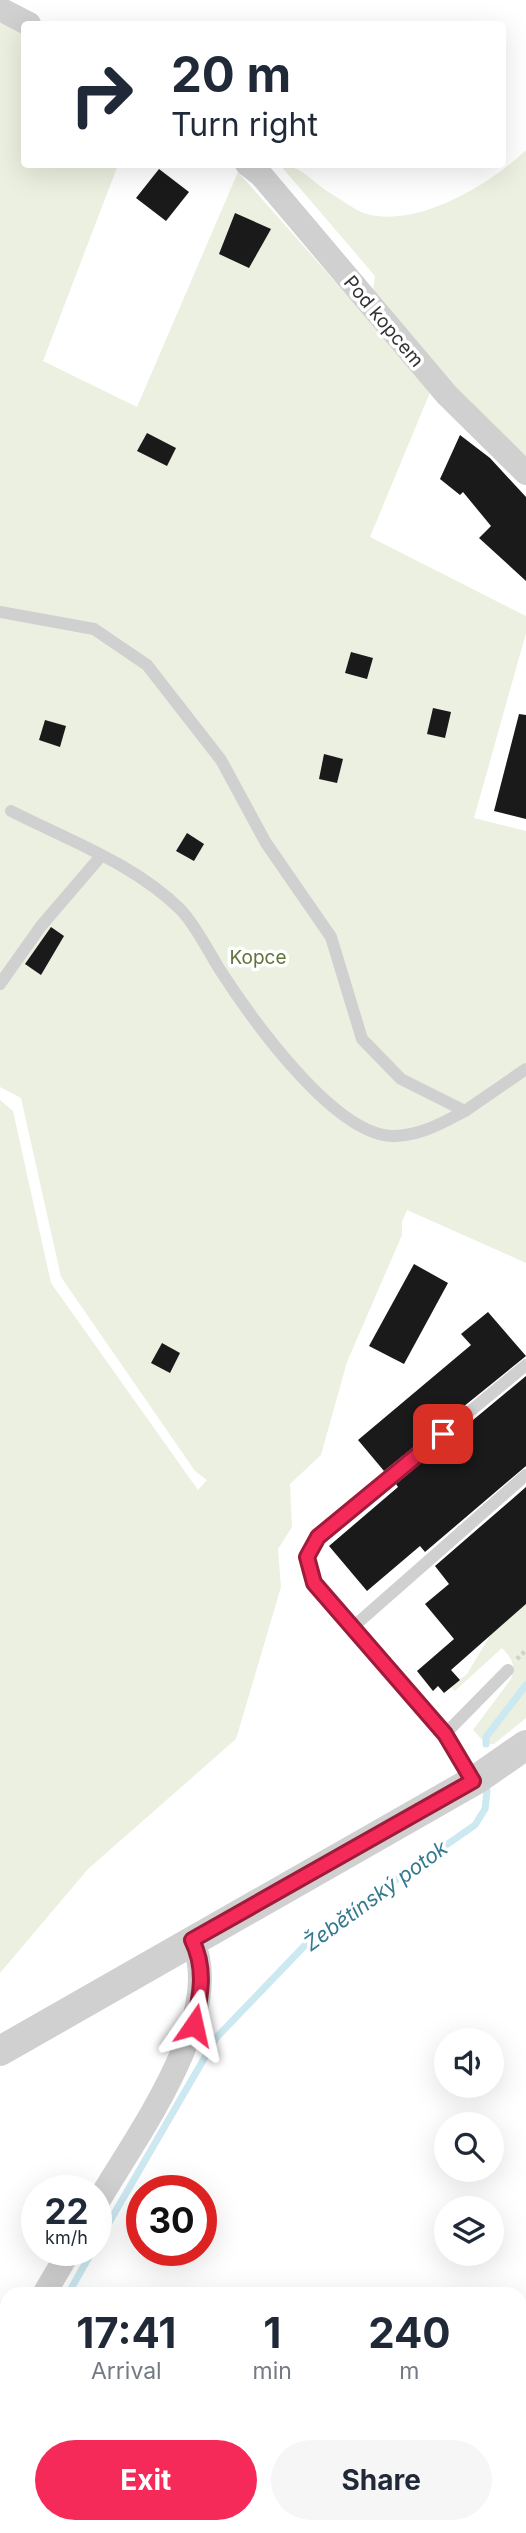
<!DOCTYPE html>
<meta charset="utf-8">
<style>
:root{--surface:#fff;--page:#f6f6f7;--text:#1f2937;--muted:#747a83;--accent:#f52a58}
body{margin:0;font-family:Inter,sans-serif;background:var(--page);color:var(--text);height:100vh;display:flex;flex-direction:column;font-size:26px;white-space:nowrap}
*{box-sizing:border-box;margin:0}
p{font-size:23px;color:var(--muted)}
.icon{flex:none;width:38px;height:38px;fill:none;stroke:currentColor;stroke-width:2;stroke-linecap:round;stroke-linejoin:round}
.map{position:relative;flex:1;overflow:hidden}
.details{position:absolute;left:0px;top:2287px;width:527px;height:247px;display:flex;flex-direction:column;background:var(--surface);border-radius:21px 21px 0 0;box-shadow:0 7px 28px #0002}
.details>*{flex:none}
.hud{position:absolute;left:21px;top:21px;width:485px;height:147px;border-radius:7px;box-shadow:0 7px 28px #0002;background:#fff;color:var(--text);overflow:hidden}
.controls{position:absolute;left:434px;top:2028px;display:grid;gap:14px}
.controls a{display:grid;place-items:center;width:70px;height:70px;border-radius:50%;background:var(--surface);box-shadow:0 7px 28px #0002;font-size:35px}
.speed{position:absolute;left:21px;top:2175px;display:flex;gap:14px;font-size:35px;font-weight:700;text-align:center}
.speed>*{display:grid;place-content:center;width:91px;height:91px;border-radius:50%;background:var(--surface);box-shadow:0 7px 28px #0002;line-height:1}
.speed small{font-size:18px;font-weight:400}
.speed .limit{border:10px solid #d22;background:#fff;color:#111}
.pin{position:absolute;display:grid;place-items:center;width:60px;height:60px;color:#fff;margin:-30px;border-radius:14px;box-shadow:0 4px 10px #0006}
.me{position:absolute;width:77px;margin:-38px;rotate:11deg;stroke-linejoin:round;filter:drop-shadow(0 0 5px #0008)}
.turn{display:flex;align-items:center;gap:24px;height:147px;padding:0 35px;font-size:32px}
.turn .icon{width:91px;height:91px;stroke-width:2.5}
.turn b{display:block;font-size:49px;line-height:60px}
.eta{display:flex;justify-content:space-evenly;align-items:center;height:119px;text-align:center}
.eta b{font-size:42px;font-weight:700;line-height:49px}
.cta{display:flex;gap:14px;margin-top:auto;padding:14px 35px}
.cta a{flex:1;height:80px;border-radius:42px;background:var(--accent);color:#fff;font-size:28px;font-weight:700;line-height:80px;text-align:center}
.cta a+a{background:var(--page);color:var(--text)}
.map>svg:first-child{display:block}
.green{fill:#ebf0e0}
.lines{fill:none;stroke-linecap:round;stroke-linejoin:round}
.stream{stroke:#cce8f0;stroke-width:7}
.building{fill:#1a1a1a}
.path{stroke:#d0d0d0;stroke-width:4.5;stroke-dasharray:3.5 3.5;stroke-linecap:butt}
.service{stroke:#d0d0d0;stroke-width:12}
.minor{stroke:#d0d0d0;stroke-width:24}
.tertiary{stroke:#d0d0d0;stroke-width:30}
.route-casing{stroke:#9f1b39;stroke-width:18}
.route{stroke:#f52a58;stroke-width:12}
.labels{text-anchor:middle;stroke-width:7;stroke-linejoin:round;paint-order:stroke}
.street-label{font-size:19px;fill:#333;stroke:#fff}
.park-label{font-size:19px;fill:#5e743b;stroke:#fff}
.water-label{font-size:21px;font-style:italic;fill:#337a90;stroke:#fff}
</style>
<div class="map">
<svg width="526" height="2533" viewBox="0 0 526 2533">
<rect width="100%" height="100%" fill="#fff"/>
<g class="green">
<path d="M0 21 24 35V164L118 165 43 361 137 407 238 172 431 390 370 537 526 616V633L474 818 526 831V1263L407 1210 402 1222V1235L347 1362 321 1455 290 1484 292 1527 278 1549 281 1587 236 1739 88 1869 0 1973V1100L13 1111 51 1283 198 1490 207 1480 195 1471 61 1277 21 1098 0 1087Z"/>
<path d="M526 150V459L444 381 372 298 375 276 280 165C300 164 313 183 330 193 341 199 355 211 367 214 418 228 491 184 526 150Z"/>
<path d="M526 1604V1718L494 1744H486L473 1730 511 1679C516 1665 512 1658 502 1648L455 1691 451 1687 467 1674 491 1634Z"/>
</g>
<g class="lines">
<g class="stream">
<path d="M486 1744V1737L526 1685"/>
<path d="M96 2245 216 2038 311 1939 475 1825 485 1809 487 1791"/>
<path d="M68 2294 93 2250"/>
<path d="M0 2411 7 2399"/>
</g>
</g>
<g class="building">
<path d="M159 169 189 192 166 221 136 198Z"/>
<path d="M235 213 271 229 249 268 219 254Z"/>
<path d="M147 433 176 448 167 466 137 451Z"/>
<path d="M460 435 490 458 526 497V581L479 538 491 526 463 492 460 495 440 479Z"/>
<path d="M351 652 373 658 367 679 345 673Z"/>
<path d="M433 708 451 712 445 738 427 734Z"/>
<path d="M519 714 526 715V819L494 811Z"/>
<path d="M45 720 66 726 60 747 39 740Z"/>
<path d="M324 754 343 759 337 783 319 779Z"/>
<path d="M187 833 204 844 194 861 176 851Z"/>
<path d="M51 927 64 936 41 975 25 964Z"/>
<path d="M414 1264 448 1283 404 1364 369 1346Z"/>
<path d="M488 1312 526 1356 384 1471 358 1440 471 1345 461 1334Z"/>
<path d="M162 1343 180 1353 170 1373 151 1363Z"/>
<path d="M526 1376V1466L425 1552 420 1546 367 1591 329 1546 398 1487 396 1484Z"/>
<path d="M526 1487V1604L451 1670 460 1680 444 1693 438 1686 433 1691 417 1671 454 1639 425 1604 449 1584 435 1566Z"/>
</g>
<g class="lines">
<path class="path" d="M517 1659 526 1650"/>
<g class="service">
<path d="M0 612 94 629 147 665 221 760 266 843 331 937 362 1039 401 1079 465 1111 526 1069"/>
<path d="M11 811C68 840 135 864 181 910 197 927 209 953 222 973 252 1019 336 1138 395 1136 422 1135 442 1123 465 1111"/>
<path d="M0 984 41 926 101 856"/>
<path d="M353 1627 526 1475"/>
<path d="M445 1734 508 1670"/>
<path d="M473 1781 445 1734 315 1583 307 1557 318 1537 526 1365"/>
</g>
<g class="minor">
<path d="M0 9 29 24"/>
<path d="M247 164 261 175 447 395 526 473"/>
<path d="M96 2205C134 2139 228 2015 192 1940"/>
<path d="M44 2294 70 2250"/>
<path d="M0 2371 7 2359"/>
</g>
<path class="tertiary" d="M0 2051 477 1779 526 1745"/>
</g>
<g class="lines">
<defs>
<path id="route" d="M194 2025C201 1995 206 1968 192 1940L473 1781 445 1734 314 1583 307 1557 318 1537 443 1434"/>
</defs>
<use href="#route" class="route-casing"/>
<use href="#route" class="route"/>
</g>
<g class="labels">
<g class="street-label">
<text transform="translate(384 321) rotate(50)" y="7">Pod kopcem</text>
</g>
<g class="park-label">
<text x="258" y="964">Kopce</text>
</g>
<g class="water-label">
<text transform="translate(376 1896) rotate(-36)" y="7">Žebětínský potok</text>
</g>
</g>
</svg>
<div class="controls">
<a><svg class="icon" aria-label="sound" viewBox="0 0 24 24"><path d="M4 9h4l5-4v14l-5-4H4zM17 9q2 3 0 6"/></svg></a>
<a><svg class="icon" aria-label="search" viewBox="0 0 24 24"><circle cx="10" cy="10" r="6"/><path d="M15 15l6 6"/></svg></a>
<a><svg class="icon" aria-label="layers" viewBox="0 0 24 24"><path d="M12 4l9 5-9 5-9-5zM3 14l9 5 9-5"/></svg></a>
</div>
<div class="speed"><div>22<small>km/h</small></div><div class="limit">30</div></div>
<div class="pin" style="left:443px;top:1434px;background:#d93025"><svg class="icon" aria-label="arrive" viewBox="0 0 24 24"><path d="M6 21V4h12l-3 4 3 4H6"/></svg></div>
<svg class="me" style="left:194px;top:2025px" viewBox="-20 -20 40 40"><path d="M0-17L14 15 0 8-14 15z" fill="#f52a58" stroke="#fff" stroke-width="4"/></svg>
<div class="hud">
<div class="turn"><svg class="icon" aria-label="right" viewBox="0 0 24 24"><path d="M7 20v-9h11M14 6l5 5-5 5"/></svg><div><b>20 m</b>Turn right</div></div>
</div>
<section class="details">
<div class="eta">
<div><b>17:41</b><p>Arrival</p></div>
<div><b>1</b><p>min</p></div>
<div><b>240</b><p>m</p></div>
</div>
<div class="cta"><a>Exit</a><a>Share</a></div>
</section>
</div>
